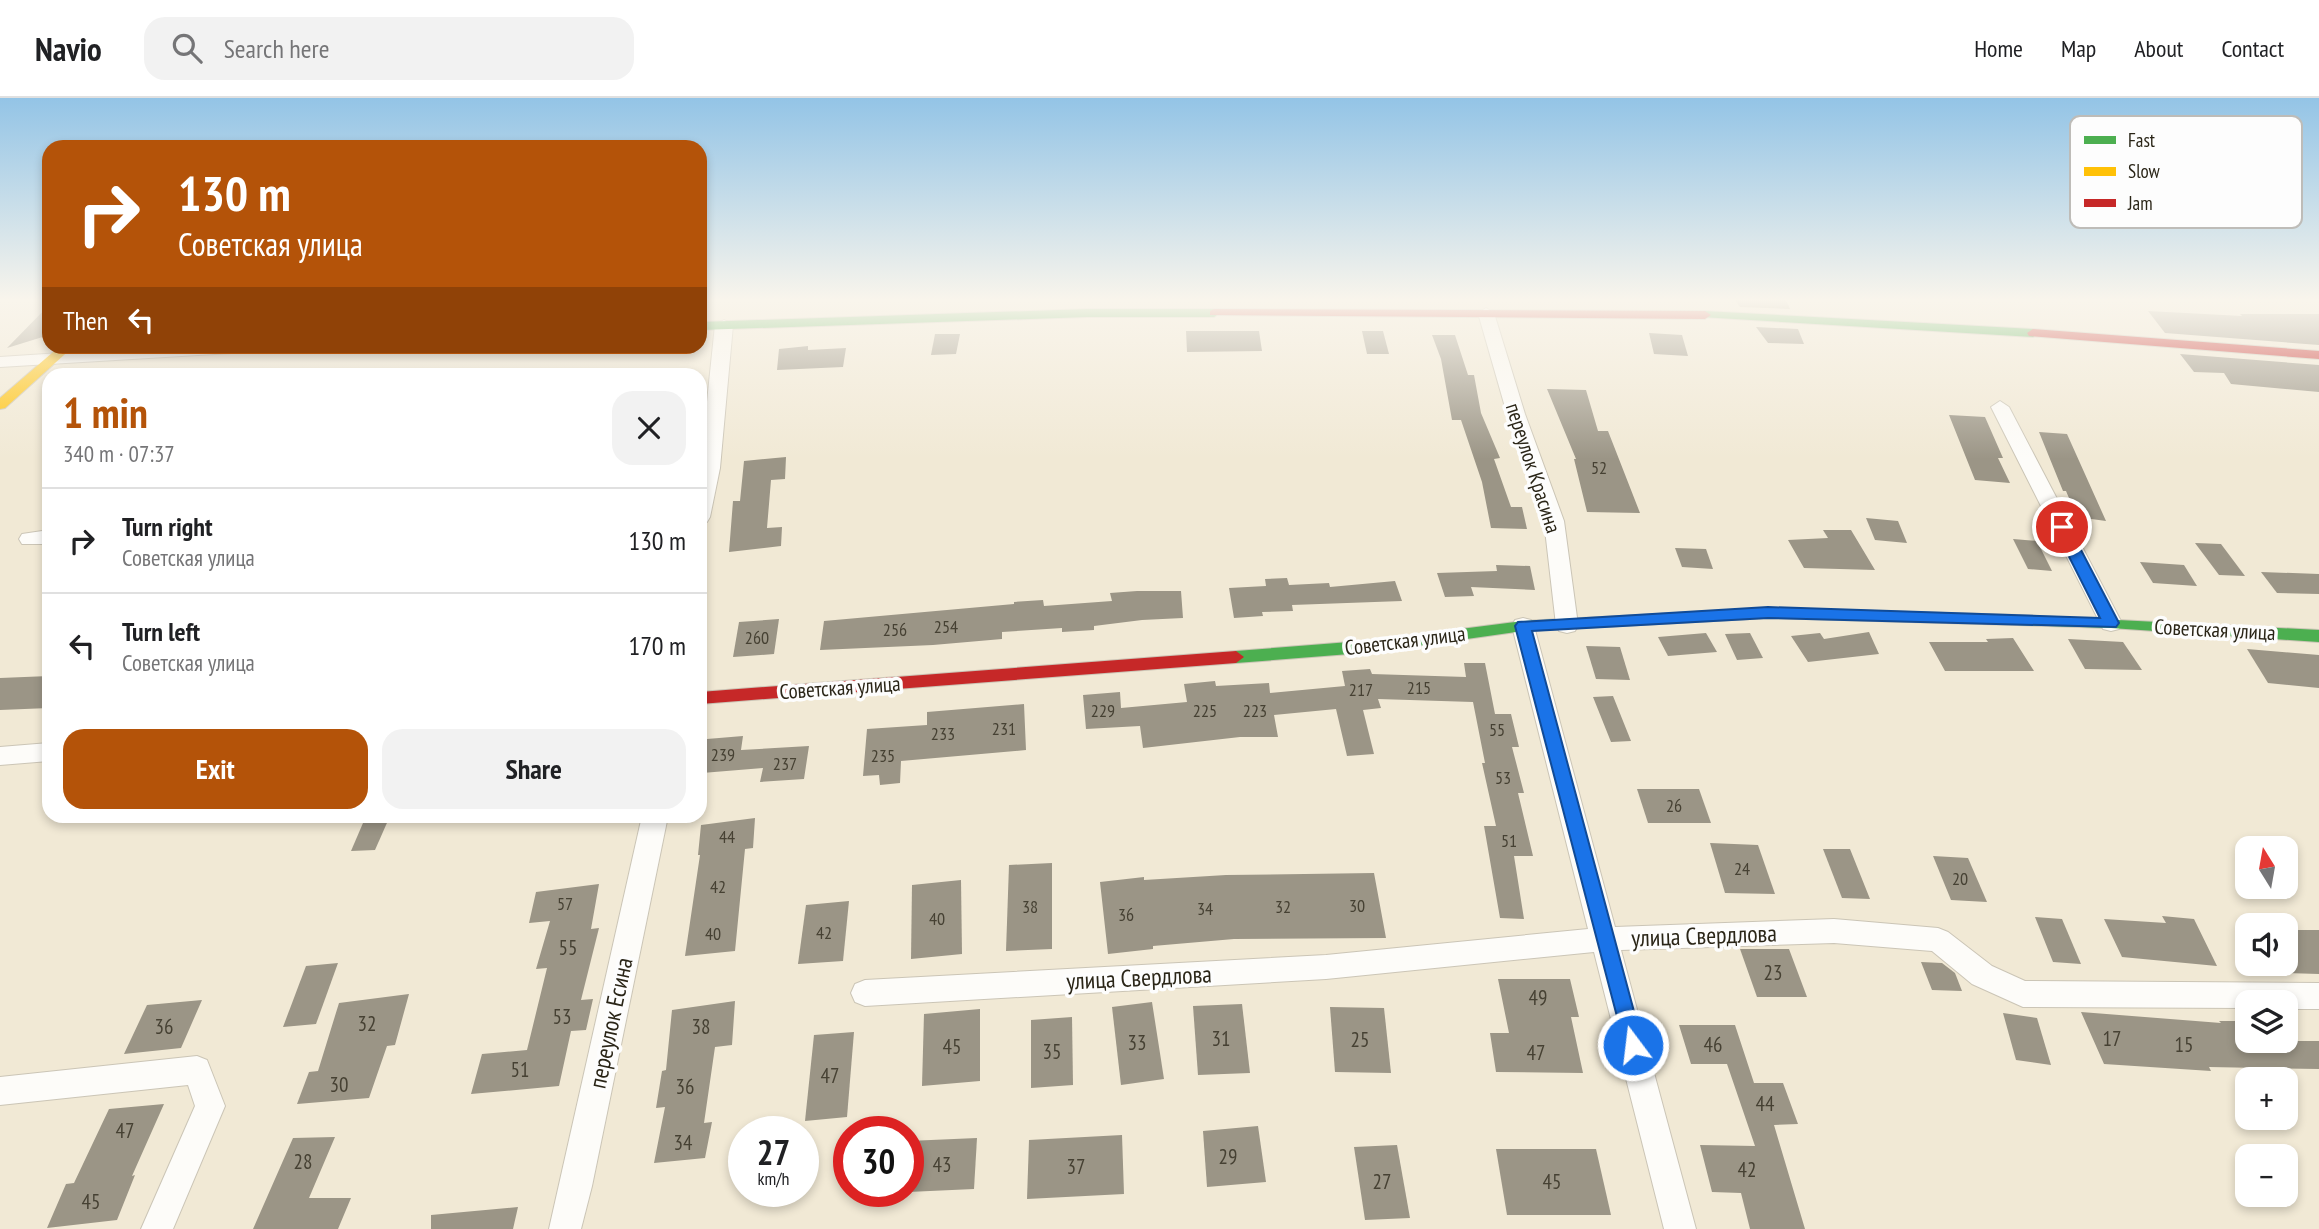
<!DOCTYPE html>
<meta charset="utf-8">
<style>
:root{--surface:#fff;--page:#f2f2f2;--text:#202124;--muted:#757577;--line:#e0e0e0;--accent:#b45309}
body{margin:0;font-family:"PT Sans Narrow",sans-serif;background:var(--page);color:var(--text);height:100vh;display:flex;flex-direction:column;font-size:26px;white-space:nowrap}
*{box-sizing:border-box;margin:0}
p{font-size:23px;color:var(--muted)}
.icon{flex:none;width:38px;height:38px;fill:none;stroke:currentColor;stroke-width:2;stroke-linecap:round;stroke-linejoin:round}
.map{position:relative;flex:1;overflow:hidden}
.sheet{position:absolute;left:42px;top:270px;width:665px;height:455px;display:flex;flex-direction:column;background:var(--surface);border-radius:21px;box-shadow:0 4px 10px #0003}
.sheet>*{flex:none}
.banner{position:absolute;left:42px;top:42px;width:665px;height:214px;border-radius:21px;box-shadow:0 4px 10px #0003;background:#b45309;color:#fff;overflow:hidden}
.needle{width:46px;rotate:349deg}
.buttons{position:absolute;left:2235px;top:738px;display:grid;gap:14px}
.buttons a{display:grid;place-items:center;width:63px;height:63px;border-radius:14px;background:var(--surface);box-shadow:0 4px 10px #0003;font-size:35px}
.speed{position:absolute;left:728px;top:1018px;display:flex;gap:14px;font-size:35px;font-weight:700;text-align:center}
.speed>*{display:grid;place-content:center;width:91px;height:91px;border-radius:50%;background:var(--surface);box-shadow:0 4px 10px #0003;line-height:1}
.speed small{font-size:18px;font-weight:400}
.speed .limit{border:10px solid #d22;background:#fff;color:#111}
.pin{position:absolute;display:grid;place-items:center;width:60px;height:60px;color:#fff;margin:-30px;border:4px solid #fff;border-radius:50%;box-shadow:0 2px 7px #0007}
.me{position:absolute;width:77px;margin:-38px;rotate:345deg;stroke-linejoin:round;filter:drop-shadow(0 0 5px #0008)}
.turn{display:flex;align-items:center;gap:24px;height:147px;padding:0 21px;font-size:32px}
.turn .icon{width:91px;height:91px;stroke-width:2.5}
.turn b{display:block;font-size:49px;line-height:60px}
.then{display:flex;align-items:center;height:66px;padding:0 21px;background:#0003;gap:14px;font-size:26px}
.round{display:grid;place-items:center;flex:none;width:74px;height:74px;border-radius:21px;background:var(--page)}
.summary{display:flex;align-items:center;justify-content:space-between;height:119px;padding:0 21px}
h1{font-size:42px;font-weight:600;line-height:52px;color:var(--accent)}
.button{display:flex;gap:14px;margin-top:auto;padding:14px 21px}
.button a{flex:1;height:80px;border-radius:21px;background:var(--accent);color:#fff;font-size:28px;font-weight:600;line-height:80px;text-align:center}
.button a+a{background:var(--page);color:var(--text)}
ul{padding:0;list-style:none}
li{display:flex;align-items:center;gap:21px;height:105px;padding:0 21px;border-top:2px solid var(--line)}
li div{flex:1}
li b{display:block;font-size:26px}
li em{font-style:normal}
header{display:flex;align-items:center;gap:42px;box-sizing:border-box;height:98px;padding:0 35px;background:var(--surface);border-bottom:2px solid var(--line)}
header strong{font-size:33px}
nav{display:flex;gap:38px;margin-inline-start:auto;font-size:24px}
.search{width:490px;height:63px;background:var(--page);display:flex;align-items:center;gap:18px;box-sizing:border-box;padding:0 24px;border-radius:21px;color:var(--muted);font-size:26px}
.map>svg:first-child{display:block}
.building{fill:#9b9586}
.lines{fill:none;stroke-linecap:round;stroke-linejoin:round}
.street-casing{stroke:#cbc5b6;stroke-width:2}
.fast-casing{stroke:#cbc5b6;stroke-width:2}
.slow-casing{stroke:#cbc5b6;stroke-width:2}
.jam-casing{stroke:#cbc5b6;stroke-width:2}
.street{fill:#fdfcf9;fill-rule:evenodd}
.fast{fill:#4caf50;fill-rule:evenodd}
.slow{fill:#ffc107;fill-rule:evenodd}
.jam{fill:#c62828;fill-rule:evenodd}
.route{fill:#1a73e8;stroke:#114b97;stroke-width:2}
.labels{text-anchor:middle;stroke-width:7;stroke-linejoin:round;paint-order:stroke}
.number-label{font-size:18px;fill:#464133}
.street-label{font-size:21px;fill:#2a2517;stroke:#fdfdfd}
.near-number-label{font-size:21px;fill:#464133}
.near-street-label{font-size:24px;fill:#2a2517;stroke:#fdfdfd}
.key{fill:#fdfdfd;stroke:#bebcb8;stroke-width:2}
.key-label{font-size:19px;fill:#2a2517}
</style>
<header>
<strong>Navio</strong>
<div class="search"><svg class="icon" aria-label="search" viewBox="0 0 24 24"><circle cx="10" cy="10" r="6"/><path d="M15 15l6 6"/></svg>Search here</div>
<nav><a>Home</a><a>Map</a><a>About</a><a>Contact</a></nav>
</header>
<div class="map">
<svg width="2319" height="1131" viewBox="0 0 2319 1131">
<rect width="100%" height="100%" fill="#f1e9d5"/>
<g class="building">
<path d="M1735 202H1786L1790 211 1740 209Z"/>
<path d="M49 207V237L7 250Z"/>
<path d="M2148 213 2242 218 2240 216H2319V247L2165 235Z"/>
<path d="M1756 229 1798 231 1804 246 1768 245Z"/>
<path d="M1186 233H1259L1262 253 1187 254Z"/>
<path d="M1362 233H1383L1389 256H1367Z"/>
<path d="M1649 235 1682 237 1688 258 1654 256Z"/>
<path d="M935 236H960L956 256 931 257Z"/>
<path d="M1432 237H1455L1468 277H1474L1481 315 1500 360 1494 361 1511 409H1522L1527 431 1491 430 1482 384 1461 322H1452L1441 261Z"/>
<path d="M808 248V252L846 250 843 269 777 272 779 251Z"/>
<path d="M2180 256 2319 267V294L2231 286 2224 275 2194 274Z"/>
<path d="M1547 291 1586 292 1598 333H1608L1640 415 1587 414 1574 361H1576Z"/>
<path d="M1949 317 1985 319 2003 360H1998L2010 385 1975 382Z"/>
<path d="M2039 334 2067 336 2106 423 2077 419 2066 393H2063Z"/>
<path d="M786 359 785 381 771 382 767 430 782 429 781 448 729 454 733 403H740L744 363Z"/>
<path d="M1866 420 1898 423 1907 445 1875 442Z"/>
<path d="M1823 432H1851L1875 472 1804 470 1788 442 1828 440Z"/>
<path d="M2013 441 2037 443 2052 473 2028 471Z"/>
<path d="M2195 445 2221 446 2245 478 2219 477Z"/>
<path d="M1675 450 1706 451 1713 471 1682 469Z"/>
<path d="M2140 464 2184 467 2197 488 2153 485Z"/>
<path d="M1496 467 1530 468 1535 492 1471 489 1474 498 1445 499 1437 475 1497 473Z"/>
<path d="M2261 474 2319 476V496L2277 495Z"/>
<path d="M1287 480 1289 487 1329 485 1330 489 1395 483 1402 503 1292 507 1293 513 1262 514 1263 518 1234 520 1229 490 1266 488 1265 481Z"/>
<path d="M1137 493H1181L1183 520 1142 522 1094 528V532L1062 534V530L1002 534V541L933 547 820 552 824 523 1014 506V504L1043 502 1044 508 1112 503 1110 495Z"/>
<path d="M779 521 774 556 733 559 739 524Z"/>
<path d="M1869 534 1879 556 1808 564 1791 538 1820 535 1824 541Z"/>
<path d="M1706 535 1717 554 1668 558 1658 539Z"/>
<path d="M1750 535 1763 560 1737 562 1725 536Z"/>
<path d="M2013 540 2034 573H1945L1929 544H1988L1986 541Z"/>
<path d="M2068 541 2123 544 2142 572 2085 571Z"/>
<path d="M1586 548 1620 549 1630 582 1596 581Z"/>
<path d="M2247 551 2319 557V590L2268 585Z"/>
<path d="M1464 565H1485L1495 616H1511L1519 649H1512L1524 695H1518L1533 758H1514L1524 821 1500 820 1484 728H1496L1482 665H1485L1473 604 1378 601 1381 610 1363 612 1374 656 1347 658 1336 611 1274 617 1278 639H1240L1143 650 1140 628 1086 631 1083 597 1120 594 1121 610 1187 604 1184 586 1215 583 1216 588 1269 585 1270 595 1345 588 1342 573 1370 571 1372 576 1466 579Z"/>
<path d="M49 578V610L0 612V580Z"/>
<path d="M1613 598 1631 643 1611 644 1593 599Z"/>
<path d="M1024 606 1026 652 901 663 900 685 880 687 879 677 863 678 867 631 927 627V614Z"/>
<path d="M743 638 741 652 809 648 804 681 760 684 763 670 702 675 707 641Z"/>
<path d="M1637 691H1699L1711 725H1648Z"/>
<path d="M366 718H390L375 752 351 753Z"/>
<path d="M755 720 753 750 745 751 735 853 685 858 700 757H698L701 727Z"/>
<path d="M1710 745 1758 747 1775 796 1725 795Z"/>
<path d="M1823 751H1850L1870 801 1842 800Z"/>
<path d="M1933 758 1968 760 1987 804 1951 802Z"/>
<path d="M1052 765V851L1006 853 1009 767Z"/>
<path d="M1374 775 1386 840 1234 841 1153 848V851L1108 856 1100 784 1144 779V782L1226 777Z"/>
<path d="M961 782 962 856 911 861 912 787Z"/>
<path d="M599 786 591 831 599 830 581 902 593 901 586 932 571 933 559 988 471 996 482 956 527 952 547 870 536 871 550 823 529 825 536 794Z"/>
<path d="M849 803 843 863 798 866 806 807Z"/>
<path d="M2162 818 2194 821 2217 868 2122 859 2104 821 2166 825Z"/>
<path d="M2035 819 2062 821 2081 866 2053 864Z"/>
<path d="M2286 832H2319V876L2286 875Z"/>
<path d="M1740 851H1789L1807 899H1757Z"/>
<path d="M1921 864 1942 865 1955 875 1962 893 1932 892Z"/>
<path d="M338 865 316 926 283 929 306 868Z"/>
<path d="M1498 881H1570L1579 919H1571L1583 975 1496 974 1490 935H1509Z"/>
<path d="M409 896 395 947 387 948 369 1000 297 1006 309 974 318 973 339 905Z"/>
<path d="M202 902 181 950 124 956 147 907Z"/>
<path d="M735 903 732 947 715 949 704 1025 712 1024 705 1060 654 1065 665 1009 656 1010 662 973 666 972 672 912Z"/>
<path d="M1152 904 1164 981 1121 987 1112 909Z"/>
<path d="M1242 906 1250 975 1198 977 1193 908Z"/>
<path d="M1330 909 1384 910 1391 975 1335 974Z"/>
<path d="M980 911V983L922 988 924 916Z"/>
<path d="M2081 914 2221 925 2219 923H2247V943H2319V971L2209 969 2211 973 2104 966Z"/>
<path d="M2003 915 2037 920 2051 967 2016 962Z"/>
<path d="M1072 919 1073 987 1031 990V922Z"/>
<path d="M1679 927H1735L1754 985H1783L1798 1026 1774 1027 1805 1131H1750L1741 1095 1712 1094 1700 1047 1755 1048 1727 966H1691Z"/>
<path d="M854 934 847 1019 805 1023 814 937Z"/>
<path d="M164 1006 132 1078 135 1077 117 1122 47 1130 66 1086 74 1085 109 1011Z"/>
<path d="M1258 1028 1266 1084 1207 1089 1203 1033Z"/>
<path d="M1122 1037 1124 1096 1027 1101 1029 1042Z"/>
<path d="M335 1039 309 1100H351L338 1131H253L293 1040Z"/>
<path d="M977 1040 974 1091 908 1094V1043Z"/>
<path d="M1397 1047 1410 1120 1365 1122 1354 1049Z"/>
<path d="M1496 1051H1596L1611 1117H1507Z"/>
<path d="M518 1109 513 1131H431V1117Z"/>
</g>
<g class="lines">
<defs>
<g id="street">
<path d="M1486 210 1494 215 1525 316 1564 423 1578 527 1575 533 1567 535 1559 533 1556 527 1544 423 1507 316 1478 215Z"/>
<path d="M724 222 733 227 720 370 710 419 707 424 700 426V371L715 227Z"/>
<path d="M168 248H271L263 253 0 269V259Z"/>
<path d="M2000 303 2009 309 2122 525 2119 531 2111 533 2103 531 2100 525 1991 309Z"/>
<path d="M49 432V446H22L19 441 22 436Z"/>
<path d="M1523 520 1531 522 1534 528 1615 829 1834 821 1938 830 1948 834 1992 868 2025 883 2319 885V911H2286V905H2247V910L2023 909 1972 886 1932 853 1834 845 1621 852 1696 1131H1664L1594 854 1326 881 865 908 855 904 851 895 855 886 865 882 1326 857 1588 831 1512 528 1515 522Z"/>
<path d="M49 645V663L0 667V649Z"/>
<path d="M642 718H668L592 1088 581 1131H549Z"/>
<path d="M197 958 207 962 225 1008 173 1131H141L195 1008 188 987 0 1007V979Z"/>
</g>
<g id="fast">
<path d="M1087 211H1214L1220 215 1214 219H1087L700 232V224Z"/>
<path d="M1705 213 2033 231 2039 235 2033 239 1701 219 1699 217Z"/>
<path d="M1658 516 1666 521 1658 526 1523 533 1375 554 1236 565 1228 559 1236 553 1375 542 1523 523Z"/>
<path d="M2017 517 2319 532V544L2111 530 2017 527 2009 522Z"/>
</g>
<path id="slow" d="M60 248H74L5 310 0 311V300Z"/>
<g id="jam">
<path d="M1214 211 1705 213 1711 217 1705 221 1210 217V213Z"/>
<path d="M2033 231 2319 253V261L2029 238 2027 235Z"/>
<path d="M1768 510 2017 517 2025 522 2017 527 1768 520 1658 526 1650 521 1658 516Z"/>
<path d="M1236 553 1244 559 1236 565 700 606V594Z"/>
</g>
</defs>
<use href="#street" class="street-casing"/>
<use href="#fast" class="fast-casing"/>
<use href="#slow" class="slow-casing"/>
<use href="#jam" class="jam-casing"/>
<use href="#street" class="street"/>
<use href="#fast" class="fast"/>
<use href="#slow" class="slow"/>
<use href="#jam" class="jam"/>
</g>
<linearGradient id="sky" x2="0" y2="1"><stop stop-color="#93c4e6"/><stop offset="0.56" stop-color="#f9f5ec"/><stop offset="1" stop-color="#f9f5ec" stop-opacity="0"/></linearGradient>
<rect width="2319" height="361" fill="url(#sky)"/>
<path class="route" d="M2062 425 2069 429 2119 525 2116 529 1768 520 1532 533 1643 947 1640 953 1633 956 1626 953 1515 528 1518 524 1768 509 2100 520 2054 429Z"/>
<g class="labels">
<g class="number-label">
<text x="1599" y="376">52</text>
<text x="946" y="535">254</text>
<text x="895" y="538">256</text>
<text x="757" y="546">260</text>
<text x="1419" y="596">215</text>
<text x="1361" y="598">217</text>
<text x="1103" y="619">229</text>
<text x="1205" y="619">225</text>
<text x="1255" y="619">223</text>
<text x="1004" y="637">231</text>
<text x="1497" y="638">55</text>
<text x="943" y="642">233</text>
<text x="723" y="663">239</text>
<text x="883" y="664">235</text>
<text x="785" y="672">237</text>
<text x="1503" y="686">53</text>
<text x="1674" y="714">26</text>
<text x="727" y="745">44</text>
<text x="1509" y="749">51</text>
<text x="1742" y="777">24</text>
<text x="1960" y="787">20</text>
<text x="718" y="795">42</text>
<text x="565" y="812">57</text>
<text x="1357" y="814">30</text>
<text x="1030" y="815">38</text>
<text x="1283" y="815">32</text>
<text x="1205" y="817">34</text>
<text x="1126" y="823">36</text>
<text x="937" y="827">40</text>
<text x="824" y="841">42</text>
<text x="713" y="842">40</text>
</g>
<g class="street-label">
<text transform="translate(1533 370) rotate(72)" y="7">переулок Красина</text>
<text transform="translate(2215 532) rotate(3)" y="7">Советская улица</text>
<text transform="translate(1405 543) rotate(-7)" y="7">Советская улица</text>
<text transform="translate(840 590) rotate(-4)" y="7">Советская улица</text>
</g>
<g class="near-number-label">
<text x="568" y="857">55</text>
<text x="1773" y="882">23</text>
<text x="1538" y="907">49</text>
<text x="562" y="926">53</text>
<text x="367" y="933">32</text>
<text x="164" y="936">36</text>
<text x="701" y="936">38</text>
<text x="1221" y="948">31</text>
<text x="2112" y="948">17</text>
<text x="1360" y="949">25</text>
<text x="1137" y="952">33</text>
<text x="1713" y="954">46</text>
<text x="2184" y="954">15</text>
<text x="952" y="956">45</text>
<text x="1052" y="961">35</text>
<text x="1536" y="962">47</text>
<text x="520" y="979">51</text>
<text x="830" y="985">47</text>
<text x="339" y="994">30</text>
<text x="685" y="996">36</text>
<text x="1765" y="1013">44</text>
<text x="125" y="1040">47</text>
<text x="683" y="1052">34</text>
<text x="1228" y="1066">29</text>
<text x="303" y="1071">28</text>
<text x="942" y="1074">43</text>
<text x="1076" y="1076">37</text>
<text x="1747" y="1079">42</text>
<text x="1382" y="1091">27</text>
<text x="1552" y="1091">45</text>
<text x="91" y="1111">45</text>
</g>
<g class="near-street-label">
<text transform="translate(1704 838) rotate(-2)" y="8">улица Свердлова</text>
<text transform="translate(1139 880) rotate(-3)" y="8">улица Свердлова</text>
<text transform="translate(611 925) rotate(-78)" y="8">переулок Есина</text>
</g>
</g>
<rect x="2070" y="18" width="232" height="112" rx="10" class="key"/>
<rect x="2084" y="38" width="32" height="8" fill="#4caf50"/>
<rect x="2084" y="69" width="32" height="9" fill="#ffc107"/>
<rect x="2084" y="101" width="32" height="8" fill="#c62828"/>
<g class="key-label">
<text x="2128" y="49">Fast</text>
<text x="2128" y="80">Slow</text>
<text x="2128" y="112">Jam</text>
</g>
</svg>
<div class="buttons">
<a><svg class="needle" viewBox="-14 -14 28 28"><path d="M0-13l5 13h-10z" fill="#e53935"/><path d="M0 13l5-13h-10z" fill="#757577"/></svg></a>
<a><svg class="icon" aria-label="sound" viewBox="0 0 24 24"><path d="M4 9h4l5-4v14l-5-4H4zM17 9q2 3 0 6"/></svg></a>
<a><svg class="icon" aria-label="layers" viewBox="0 0 24 24"><path d="M12 4l9 5-9 5-9-5zM3 14l9 5 9-5"/></svg></a>
<a>+</a>
<a>−</a>
</div>
<div class="speed"><div>27<small>km/h</small></div><div class="limit">30</div></div>
<div class="pin" style="left:2062px;top:429px;background:#d93025"><svg class="icon" aria-label="arrive" viewBox="0 0 24 24"><path d="M6 21V4h12l-3 4 3 4H6"/></svg></div>
<svg class="me" style="left:1633px;top:947px" viewBox="-20 -20 40 40"><circle r="17" fill="#1a73e8" stroke="#fff" stroke-width="3"/><path d="M0-11L8 9 0 5-8 9z" fill="#fff"/></svg>
<div class="banner">
<div class="turn"><svg class="icon" aria-label="right" viewBox="0 0 24 24"><path d="M7 20v-9h11M14 6l5 5-5 5"/></svg><div><b>130 m</b>Советская улица</div></div>
<div class="then">Then<svg class="icon" aria-label="left" viewBox="0 0 24 24"><path d="M17 20v-9H6M10 6l-5 5 5 5"/></svg></div>
</div>
<section class="sheet">
<div class="summary"><div><h1>1 min</h1><p>340 m · 07:37</p></div><a class="round"><svg class="icon" aria-label="close" viewBox="0 0 24 24"><path d="M6 6l12 12M18 6L6 18"/></svg></a></div>
<ul>
<li><svg class="icon" aria-label="right" viewBox="0 0 24 24"><path d="M7 20v-9h11M14 6l5 5-5 5"/></svg><div><b>Turn right</b><p>Советская улица</p></div><em>130 m</em></li>
<li><svg class="icon" aria-label="left" viewBox="0 0 24 24"><path d="M17 20v-9H6M10 6l-5 5 5 5"/></svg><div><b>Turn left</b><p>Советская улица</p></div><em>170 m</em></li>
</ul>
<div class="button"><a>Exit</a><a>Share</a></div>
</section>
</div>
